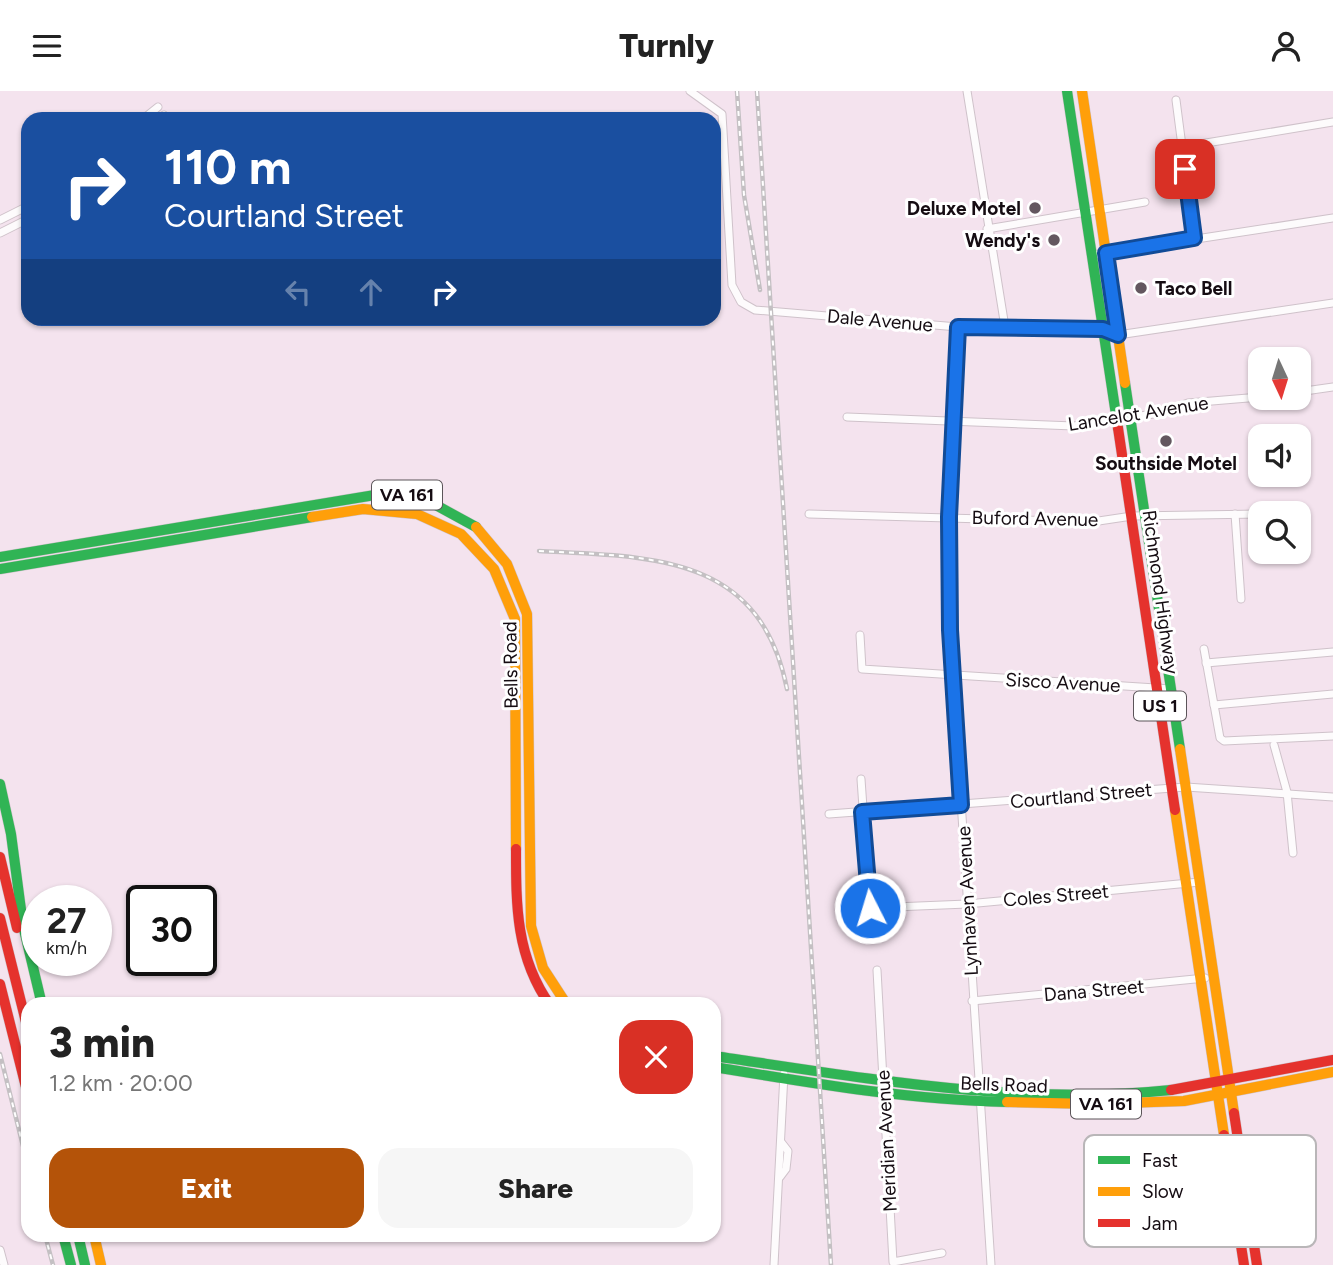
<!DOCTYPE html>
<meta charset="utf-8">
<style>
:root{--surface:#fff;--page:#f6f6f6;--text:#222;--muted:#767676;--accent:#b45309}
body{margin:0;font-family:Figtree,sans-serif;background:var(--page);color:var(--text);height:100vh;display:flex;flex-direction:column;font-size:26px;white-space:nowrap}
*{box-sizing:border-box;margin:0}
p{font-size:23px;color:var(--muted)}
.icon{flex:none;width:38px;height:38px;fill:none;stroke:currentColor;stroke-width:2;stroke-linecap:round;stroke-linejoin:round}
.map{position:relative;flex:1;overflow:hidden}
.sheet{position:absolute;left:21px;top:906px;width:700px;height:245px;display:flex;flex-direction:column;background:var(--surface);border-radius:21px;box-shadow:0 2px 5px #0004}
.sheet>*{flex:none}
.top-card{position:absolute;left:21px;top:21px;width:700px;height:214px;border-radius:21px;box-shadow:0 2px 5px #0004;background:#1a4fa0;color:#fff;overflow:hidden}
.needle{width:46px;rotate:176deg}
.controls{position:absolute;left:1248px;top:256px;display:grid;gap:14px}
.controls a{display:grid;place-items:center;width:63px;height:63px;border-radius:14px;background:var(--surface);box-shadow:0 2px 5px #0004;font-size:35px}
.speed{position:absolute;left:21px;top:794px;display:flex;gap:14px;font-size:35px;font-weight:700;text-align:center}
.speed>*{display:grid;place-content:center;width:91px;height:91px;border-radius:50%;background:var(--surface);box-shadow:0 2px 5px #0004;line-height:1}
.speed small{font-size:18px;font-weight:400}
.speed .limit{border:4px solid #111;border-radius:10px;background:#fff;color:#111}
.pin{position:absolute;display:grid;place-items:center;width:60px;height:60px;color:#fff;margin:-30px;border-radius:14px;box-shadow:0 4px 10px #0006}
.me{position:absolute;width:77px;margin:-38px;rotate:355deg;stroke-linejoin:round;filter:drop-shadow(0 0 5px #0008)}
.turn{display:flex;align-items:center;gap:24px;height:147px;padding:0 28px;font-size:32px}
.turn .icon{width:91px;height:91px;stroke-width:2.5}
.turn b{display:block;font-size:49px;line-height:60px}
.lanes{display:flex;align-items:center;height:66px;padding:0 28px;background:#0003;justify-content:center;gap:35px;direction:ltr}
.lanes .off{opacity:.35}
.round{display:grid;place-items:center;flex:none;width:74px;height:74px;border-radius:21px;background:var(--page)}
.summary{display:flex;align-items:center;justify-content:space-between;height:119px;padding:0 28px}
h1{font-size:42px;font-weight:800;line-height:52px}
.primary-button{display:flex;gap:14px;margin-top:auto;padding:14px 28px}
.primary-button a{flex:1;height:80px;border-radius:21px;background:var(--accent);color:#fff;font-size:28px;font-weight:800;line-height:80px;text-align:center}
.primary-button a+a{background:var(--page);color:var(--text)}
header{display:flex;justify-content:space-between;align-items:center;height:91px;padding:0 28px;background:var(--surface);font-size:32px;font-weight:800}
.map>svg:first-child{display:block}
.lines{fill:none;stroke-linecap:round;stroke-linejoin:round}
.street-casing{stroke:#cfc2ca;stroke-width:9}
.fast-casing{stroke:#cfc2ca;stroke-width:11}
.slow-casing{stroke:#cfc2ca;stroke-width:11}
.jam-casing{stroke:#cfc2ca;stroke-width:11}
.street{stroke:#fdfbfc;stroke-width:7}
.fast{stroke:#30b455;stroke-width:10}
.slow{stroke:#ff9f0a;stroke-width:10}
.jam{stroke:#e5322d;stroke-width:10}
.rail-casing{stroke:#c4c0c3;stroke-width:4.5}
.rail{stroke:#fff;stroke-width:2;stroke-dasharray:5;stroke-linecap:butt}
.route-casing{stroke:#114b97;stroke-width:18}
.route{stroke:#1a73e8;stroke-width:12}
.poi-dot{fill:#63575f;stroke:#fff;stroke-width:2.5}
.labels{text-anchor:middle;stroke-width:6;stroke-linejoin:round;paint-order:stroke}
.shield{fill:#fff;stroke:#5b5559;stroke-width:2}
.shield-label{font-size:18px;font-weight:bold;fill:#150c12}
.poi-label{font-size:19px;font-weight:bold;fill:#150c12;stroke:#fff;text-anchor:end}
.street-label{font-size:19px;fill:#150c12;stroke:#fff}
.key{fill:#fff;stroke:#b9b6b8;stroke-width:2}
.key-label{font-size:19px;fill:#150c12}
</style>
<header><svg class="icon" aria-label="menu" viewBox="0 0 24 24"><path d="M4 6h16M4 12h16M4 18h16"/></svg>Turnly<svg class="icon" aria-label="person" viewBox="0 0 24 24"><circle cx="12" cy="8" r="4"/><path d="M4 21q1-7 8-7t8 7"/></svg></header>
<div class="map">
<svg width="1333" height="1174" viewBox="0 0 1333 1174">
<rect width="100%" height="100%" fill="#f4e3ee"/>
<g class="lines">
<defs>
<g id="street">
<path d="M690 0 722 23 732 194 741 211 755 219 958 236 1103 238 1118 244 1333 212"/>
<path d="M967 0 1005 236"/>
<path d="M1176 9 1194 147"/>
<path d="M143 28 158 16"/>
<path d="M159 28 164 24"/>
<path d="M1182 56 1333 31"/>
<path d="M0 129 28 115"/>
<path d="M987 138 1145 111"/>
<path d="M0 142 28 128"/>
<path d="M1092 164 1333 127"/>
<path d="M958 236 949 426 950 539 991 1174"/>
<path d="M1298 301 1333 296"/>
<path d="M847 326 1074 335 1160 322 1188 312 1260 306"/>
<path d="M809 423 1092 431 1132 425 1260 423"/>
<path d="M1235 423 1241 508"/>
<path d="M860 544 862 578 1171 598"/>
<path d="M1204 558 1220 647 1224 650 1333 645"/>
<path d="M1206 572 1333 561"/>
<path d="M1214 614 1333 603"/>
<path d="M1274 654 1287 701 1293 762"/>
<path d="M861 688 870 817 967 813 1200 791"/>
<path d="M829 723 1186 696 1333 706"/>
<path d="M877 879 893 1171 942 1162"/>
<path d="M972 910 1205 887"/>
<path d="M780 1086 786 1078 788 1060 781 1051"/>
<path d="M0 1159 4 1174"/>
<path d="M774 1174 784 983"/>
</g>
<g id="fast">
<path d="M1067 0 1118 337"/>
<path d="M1125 292 1180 658"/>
<path d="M0 466 381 403 434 413 476 436"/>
<path d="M0 478 312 426"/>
<path d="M0 693 11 743 23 834 42 914"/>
<path d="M714 965C865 987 1019 1015 1171 999"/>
<path d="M714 976C811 992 909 1009 1007 1011"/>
<path d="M63 1144 71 1174"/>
<path d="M78 1144 85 1174"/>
</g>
<g id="slow">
<path d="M1082 0 1125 292"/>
<path d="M312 426 363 418 417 423 461 443 494 478 515 528 516 758"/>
<path d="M476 436 507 473 527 523 531 835 543 877 567 914"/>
<path d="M1180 658 1234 1022"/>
<path d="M1175 719 1224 1044"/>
<path d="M1007 1011 1094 1013 1184 1010 1333 981"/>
<path d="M94 1144 101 1174"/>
</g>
<g id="jam">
<path d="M1118 337 1175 719"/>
<path d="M516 758C516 815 516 866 550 914"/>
<path d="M0 766 17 837"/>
<path d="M0 827 28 939"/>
<path d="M0 893 28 1004"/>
<path d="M1171 999 1333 969"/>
<path d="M1234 1022 1257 1174"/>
<path d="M1224 1044 1244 1174"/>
</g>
</defs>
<use href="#street" class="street-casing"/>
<use href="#fast" class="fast-casing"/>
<use href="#slow" class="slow-casing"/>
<use href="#jam" class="jam-casing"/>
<use href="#street" class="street"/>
<use href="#fast" class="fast"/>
<use href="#slow" class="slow"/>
<use href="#jam" class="jam"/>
<defs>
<g id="rail">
<path d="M737 0 744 104 760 199"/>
<path d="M757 0 831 1174"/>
<path d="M539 460C650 466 760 462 787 598"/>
<path d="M0 963 28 1075"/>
<path d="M45 1144 53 1174"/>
</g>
</defs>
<use href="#rail" class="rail-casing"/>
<use href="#rail" class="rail"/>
</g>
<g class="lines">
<defs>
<path id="route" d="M870 817 862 721 961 714 950 539 949 426 958 236 1103 238 1118 244 1106 162 1194 147 1185 78"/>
</defs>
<use href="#route" class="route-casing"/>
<use href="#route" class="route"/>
</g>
<g class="poi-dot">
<circle cx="1035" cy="117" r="7"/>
<circle cx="1054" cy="149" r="7"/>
<circle cx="1141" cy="197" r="7"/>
<circle cx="1166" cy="350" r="7"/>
</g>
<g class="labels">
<g class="shield">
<rect x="372" y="389.5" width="70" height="29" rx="5"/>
<rect x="1134" y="600.5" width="52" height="29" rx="5"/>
<rect x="1071" y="998.5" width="70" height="29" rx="5"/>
</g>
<g class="shield-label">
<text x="407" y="410">VA 161</text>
<text x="1160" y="621">US 1</text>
<text x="1106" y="1019">VA 161</text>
</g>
<g class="poi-label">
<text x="1021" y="124">Deluxe Motel</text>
<text x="1040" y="156">Wendy's</text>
<text x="1155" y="204" text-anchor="start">Taco Bell</text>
<text x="1166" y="379" text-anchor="middle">Southside Motel</text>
</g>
<g class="street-label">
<text transform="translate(880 229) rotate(5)" y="7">Dale Avenue</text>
<text transform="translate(1138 322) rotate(-9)" y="7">Lancelot Avenue</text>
<text transform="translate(1035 427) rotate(1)" y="7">Buford Avenue</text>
<text transform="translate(1161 501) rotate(82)" y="7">Richmond Highway</text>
<text transform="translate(510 574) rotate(-91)" y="7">Bells Road</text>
<text transform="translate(1063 591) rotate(3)" y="7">Sisco Avenue</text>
<text transform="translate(1081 704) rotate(-5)" y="7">Courtland Street</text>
<text transform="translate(1056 804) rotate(-5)" y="7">Coles Street</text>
<text transform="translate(967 810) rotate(-93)" y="7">Lynhaven Avenue</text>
<text transform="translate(1094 899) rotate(-5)" y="7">Dana Street</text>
<text transform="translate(1004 993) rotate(2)" y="7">Bells Road</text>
<text transform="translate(886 1050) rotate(-93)" y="7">Meridian Avenue</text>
</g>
</g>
<rect x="1084" y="1044" width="232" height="112" rx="10" class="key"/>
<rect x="1098" y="1065" width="32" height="8" fill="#30b455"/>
<rect x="1098" y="1096" width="32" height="9" fill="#ff9f0a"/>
<rect x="1098" y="1128" width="32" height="8" fill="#e5322d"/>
<g class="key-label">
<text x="1142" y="1076">Fast</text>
<text x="1142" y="1107">Slow</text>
<text x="1142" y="1139">Jam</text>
</g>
</svg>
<div class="controls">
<a><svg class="needle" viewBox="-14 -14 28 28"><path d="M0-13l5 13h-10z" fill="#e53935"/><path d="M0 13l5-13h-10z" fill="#767676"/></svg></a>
<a><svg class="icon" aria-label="sound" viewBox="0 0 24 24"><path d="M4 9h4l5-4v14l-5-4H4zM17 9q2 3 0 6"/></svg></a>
<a><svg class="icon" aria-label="search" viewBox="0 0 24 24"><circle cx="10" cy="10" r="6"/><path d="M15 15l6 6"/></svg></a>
</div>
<div class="speed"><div>27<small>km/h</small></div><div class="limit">30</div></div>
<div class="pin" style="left:1185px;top:78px;background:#d93025"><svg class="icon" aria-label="arrive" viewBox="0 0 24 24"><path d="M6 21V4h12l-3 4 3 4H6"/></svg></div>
<svg class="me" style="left:870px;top:817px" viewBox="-20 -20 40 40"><circle r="17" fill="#1a73e8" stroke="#fff" stroke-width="3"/><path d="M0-11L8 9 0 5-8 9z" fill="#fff"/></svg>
<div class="top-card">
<div class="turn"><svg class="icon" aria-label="right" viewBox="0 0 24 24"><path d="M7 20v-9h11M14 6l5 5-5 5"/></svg><div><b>110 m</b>Courtland Street</div></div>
<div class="lanes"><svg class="icon off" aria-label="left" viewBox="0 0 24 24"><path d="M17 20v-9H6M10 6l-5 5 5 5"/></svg><svg class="icon off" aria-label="ahead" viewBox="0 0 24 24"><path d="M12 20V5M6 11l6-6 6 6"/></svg><svg class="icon" aria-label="right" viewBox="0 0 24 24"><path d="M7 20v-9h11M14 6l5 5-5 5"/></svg></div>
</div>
<section class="sheet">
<div class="summary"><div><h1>3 min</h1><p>1.2 km · 20:00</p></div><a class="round" style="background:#d93025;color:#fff"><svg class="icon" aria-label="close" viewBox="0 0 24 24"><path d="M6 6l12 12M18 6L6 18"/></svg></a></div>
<div class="primary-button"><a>Exit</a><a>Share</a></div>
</section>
</div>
